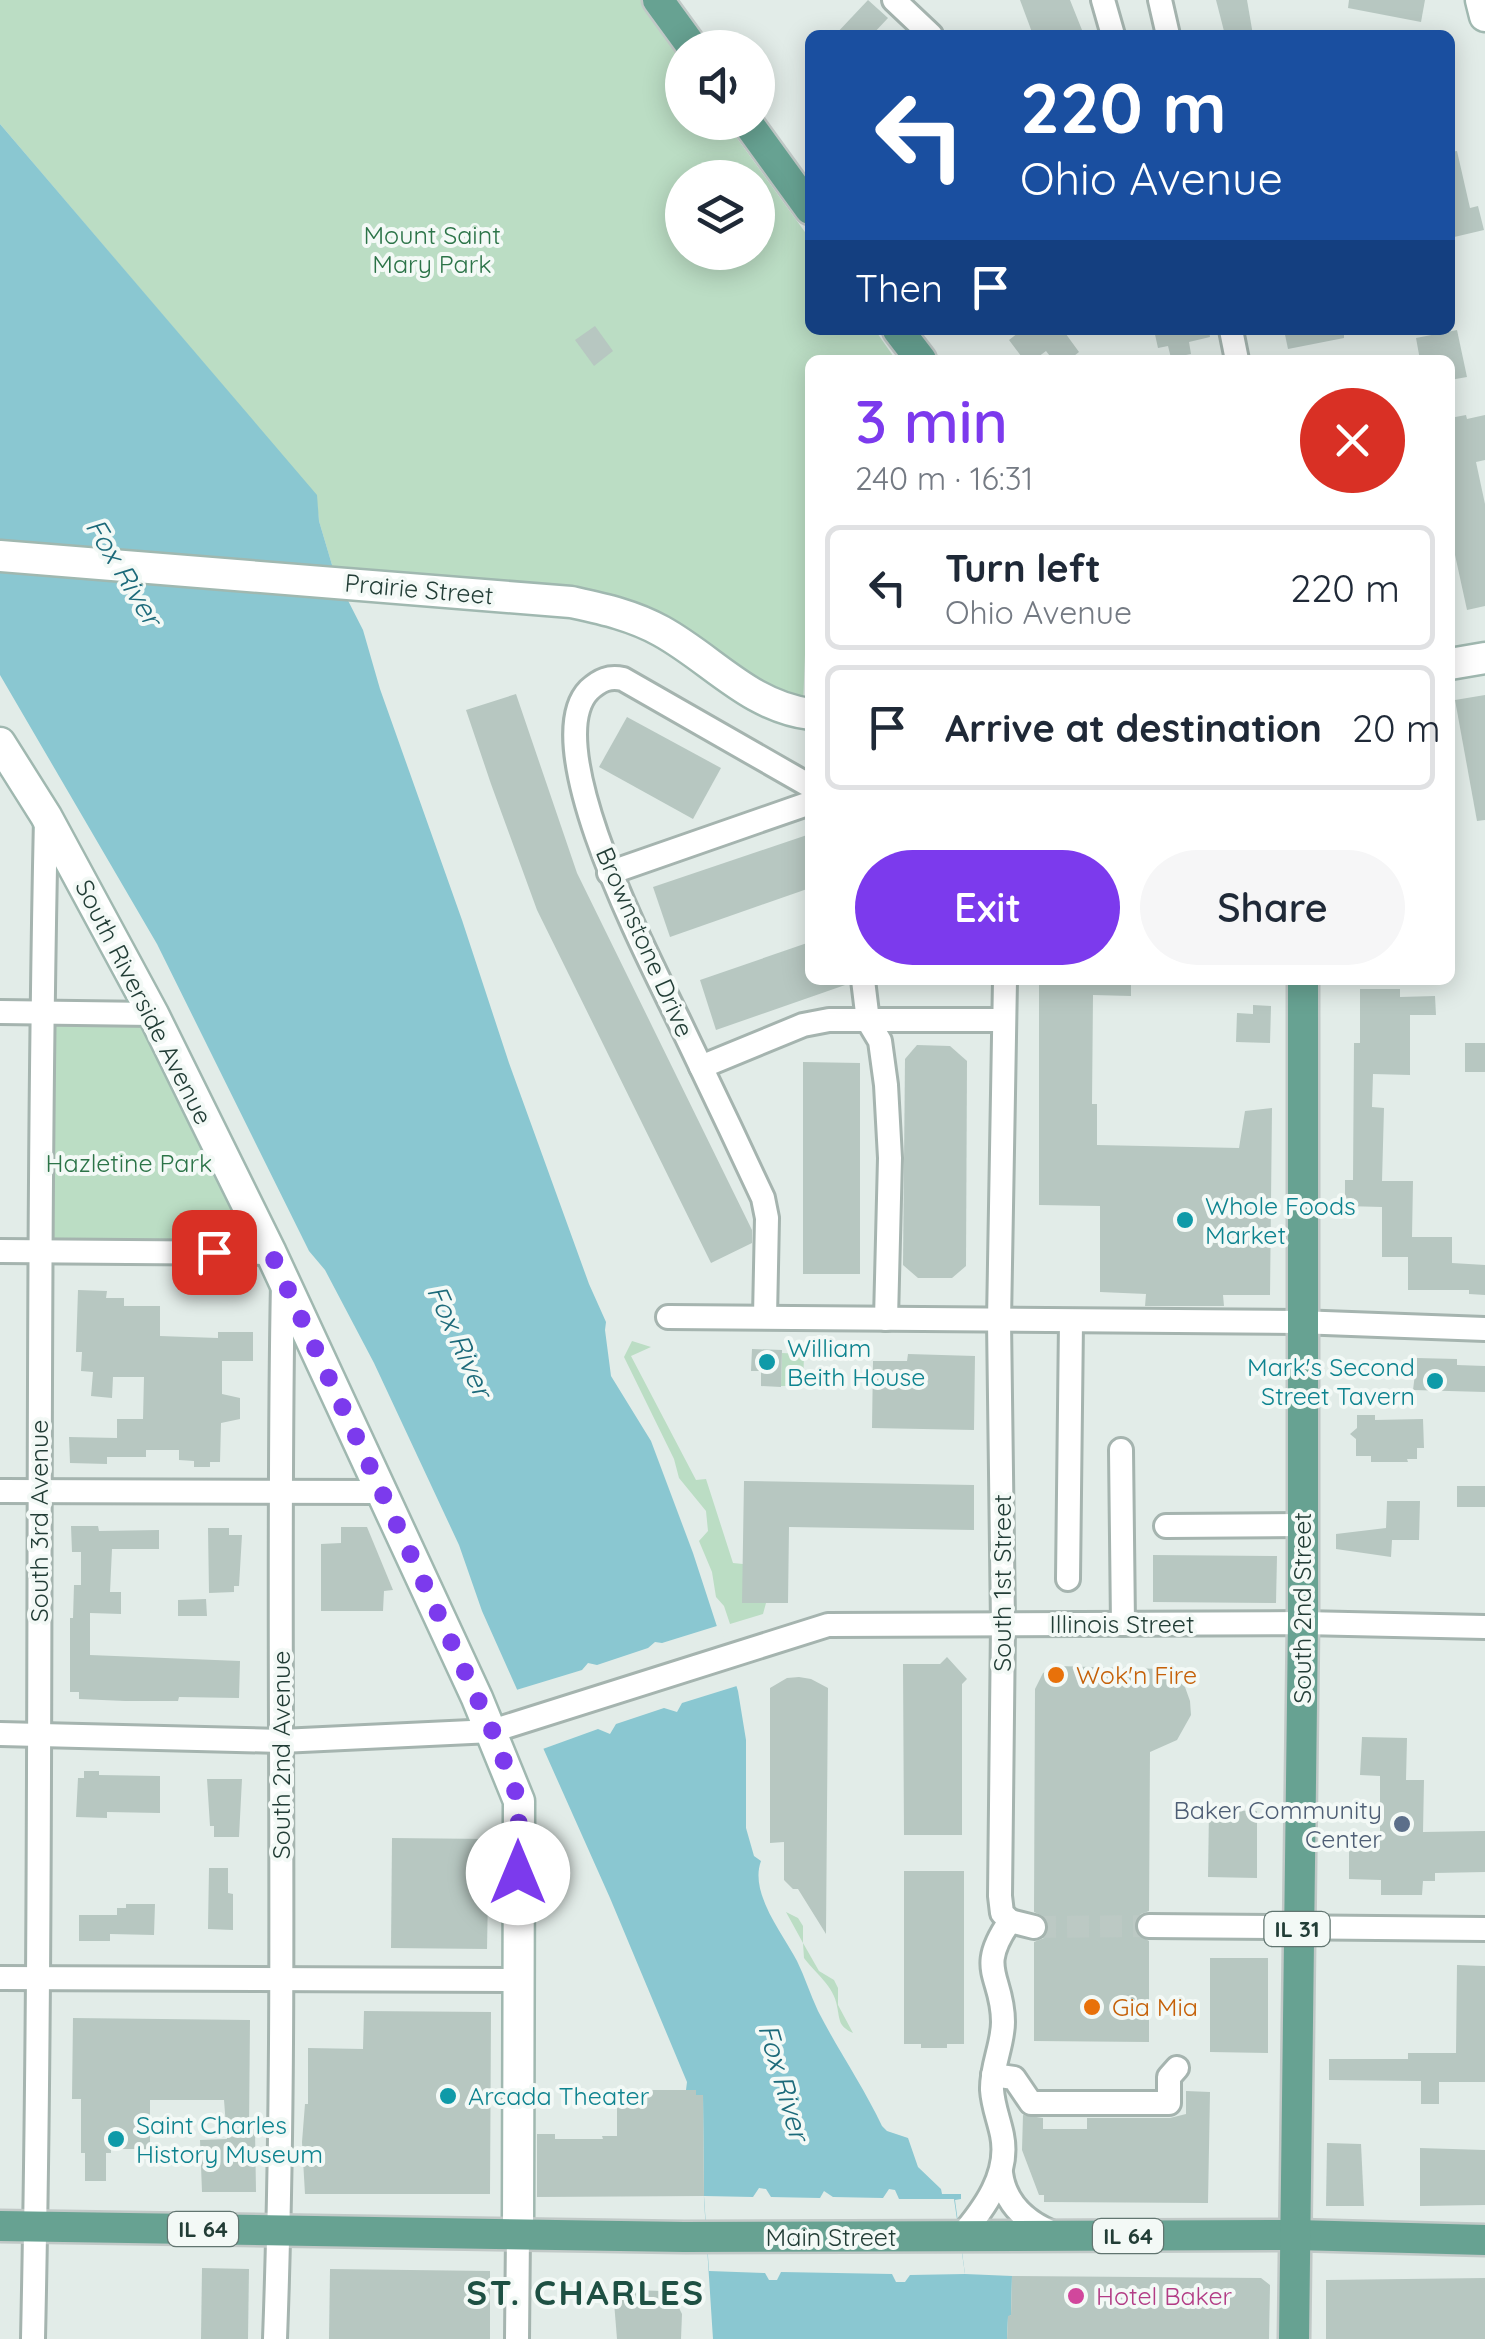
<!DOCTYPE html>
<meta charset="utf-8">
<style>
:root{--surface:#fff;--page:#f6f6f7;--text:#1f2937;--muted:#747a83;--line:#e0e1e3;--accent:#7c3aed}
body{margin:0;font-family:Quicksand,sans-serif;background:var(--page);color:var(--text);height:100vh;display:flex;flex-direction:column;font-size:38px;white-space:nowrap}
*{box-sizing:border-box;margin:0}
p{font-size:32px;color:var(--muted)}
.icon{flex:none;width:55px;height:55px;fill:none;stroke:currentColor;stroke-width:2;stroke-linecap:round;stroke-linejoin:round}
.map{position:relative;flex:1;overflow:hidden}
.side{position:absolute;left:805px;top:355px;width:650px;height:630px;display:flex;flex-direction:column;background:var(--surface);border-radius:15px;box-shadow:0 5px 25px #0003}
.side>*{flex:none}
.hud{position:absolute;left:805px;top:30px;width:650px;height:305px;border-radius:15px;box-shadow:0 5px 25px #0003;background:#1a4fa0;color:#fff;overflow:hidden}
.tools{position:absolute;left:665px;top:30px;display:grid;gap:20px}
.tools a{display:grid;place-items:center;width:110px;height:110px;border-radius:50%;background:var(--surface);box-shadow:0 5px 25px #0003;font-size:50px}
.pin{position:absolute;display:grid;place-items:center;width:85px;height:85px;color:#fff;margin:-42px;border-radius:20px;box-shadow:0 5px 15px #0006}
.me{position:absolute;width:110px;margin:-55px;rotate:0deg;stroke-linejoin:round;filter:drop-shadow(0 0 8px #0008)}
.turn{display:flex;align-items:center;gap:35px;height:210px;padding:0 50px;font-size:45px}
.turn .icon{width:130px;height:130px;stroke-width:2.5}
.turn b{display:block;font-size:70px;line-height:85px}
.then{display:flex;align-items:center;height:95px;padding:0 50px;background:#0003;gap:20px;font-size:38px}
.round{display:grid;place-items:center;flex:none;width:105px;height:105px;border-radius:52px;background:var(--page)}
.head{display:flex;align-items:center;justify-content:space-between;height:170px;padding:0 50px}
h1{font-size:60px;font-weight:600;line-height:75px;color:var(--accent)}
.cta{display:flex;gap:20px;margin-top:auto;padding:20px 50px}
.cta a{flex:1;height:115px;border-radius:60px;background:var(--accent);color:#fff;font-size:40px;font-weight:600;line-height:115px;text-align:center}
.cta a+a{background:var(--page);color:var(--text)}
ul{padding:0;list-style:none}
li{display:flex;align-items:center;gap:30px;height:125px;margin:0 20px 15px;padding:0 30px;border:5px solid var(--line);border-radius:15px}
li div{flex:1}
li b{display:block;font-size:38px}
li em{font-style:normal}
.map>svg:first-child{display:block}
.green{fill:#bbddc4;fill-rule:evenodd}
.water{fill:#8ac7d1}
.pier{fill:#e2ece8}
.building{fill:#b7c7c1}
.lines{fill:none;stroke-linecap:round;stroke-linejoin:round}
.street-tunnel{stroke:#bcc9c4;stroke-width:22;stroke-dasharray:22 11;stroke-linecap:butt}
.street-casing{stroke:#a5b4af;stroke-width:28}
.secondary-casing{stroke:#a0b8b0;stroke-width:35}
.primary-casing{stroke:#c1c9c7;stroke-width:35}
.street{stroke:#fff;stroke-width:22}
.secondary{stroke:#fff;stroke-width:30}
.primary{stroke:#67a292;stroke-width:30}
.route{stroke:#7c3aed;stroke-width:18;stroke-dasharray:0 32.4}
.culture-dot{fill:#0f9aa8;stroke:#f3f9f6;stroke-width:4}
.food-dot{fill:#e8710a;stroke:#f3f9f6;stroke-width:4}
.service-dot{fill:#5c6f8a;stroke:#f3f9f6;stroke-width:4}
.hotel-dot{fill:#d1479c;stroke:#f3f9f6;stroke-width:4}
.labels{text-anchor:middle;stroke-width:8;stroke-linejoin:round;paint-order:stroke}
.shield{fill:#f3f9f6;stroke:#617570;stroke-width:2.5}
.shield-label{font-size:22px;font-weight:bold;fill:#223d36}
.park-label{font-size:25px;fill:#2c7448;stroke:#f3f9f6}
.street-label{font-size:25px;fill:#223d36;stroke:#f3f9f6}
.culture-label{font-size:25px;fill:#0d838f;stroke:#f3f9f6;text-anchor:start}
.food-label{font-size:25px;fill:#c56008;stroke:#f3f9f6;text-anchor:start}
.service-label{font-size:25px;fill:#4e5e75;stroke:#f3f9f6;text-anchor:end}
.hotel-label{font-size:25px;fill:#b23c85;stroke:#f3f9f6;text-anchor:start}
.water-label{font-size:28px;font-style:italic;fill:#1c6a7a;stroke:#f3f9f6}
.district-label{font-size:35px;font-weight:bold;letter-spacing:2.5px;fill:#1e5043;stroke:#f3f9f6}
</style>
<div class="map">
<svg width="1485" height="2339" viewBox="0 0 1485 2339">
<rect width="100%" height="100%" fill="#e2ece8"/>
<g class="green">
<path d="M0 0H641L682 62V122L726 123 810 239V330H875L896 360H810V527L803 706 669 626 335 575 319 521 316 495 0 124ZM682 178H758V252H682Z"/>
<path d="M48 1018H154L260 1247H44Z"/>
<path d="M632 1341 651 1347 631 1356 696 1480 706 1479 733 1563 743 1564V1602L766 1603 763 1614 730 1624 724 1606 716 1597 712 1572 699 1541 708 1531 706 1511 679 1478 674 1459 624 1357Z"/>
<path d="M782 1353 804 1354 803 1386H781Z"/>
<path d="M786 1912 798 1918 803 1926V1943L819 1971 834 1980 838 1988V2005L853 2033C838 2026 840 2020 837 2006 834 1986 815 1973 804 1958L803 1943Z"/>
</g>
<path class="water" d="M0 124 317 495 319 521 335 575 363 630 380 689 462 920 509 1063 589 1284 606 1322 605 1330 611 1376 651 1441 693 1553 738 1691 746 1740V1828L754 1856 761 1861C749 1893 783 1934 797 1961 805 1977 810 1994 818 2011 838 2050 863 2086 882 2126L887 2131 908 2138 918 2167 941 2189 942 2194H961V2199L955 2200 965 2274 1012 2276 1011 2315 1008 2317 1007 2339H713L704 2200 703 2095H696V2090H686L687 2082 610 1898 482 1611 459 1545 374 1363 325 1270 309 1251 157 944 0 675Z"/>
<g class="pier">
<path d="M720 1625 740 1685 682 1703 677 1712 664 1708 616 1724 610 1734 598 1729 540 1750 513 1691 582 1670 588 1663 597 1665 648 1648 655 1642 662 1643Z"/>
<path d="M759 2188 766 2189 771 2197 820 2198 824 2191 833 2197 883 2198 889 2189 895 2190 899 2199H954L965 2274 910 2275 905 2282H896L892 2274 781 2272 777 2280H769L765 2273 709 2271 704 2196 753 2197Z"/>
</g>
<g class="building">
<path d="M868 0 888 18 872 35H835Z"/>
<path d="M1020 0H1070L1084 35H1033Z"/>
<path d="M1216 0H1247L1253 35H1225Z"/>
<path d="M1349 0H1425L1421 22 1348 8Z"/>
<path d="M1457 151 1470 208 1478 206 1484 230 1450 238V152Z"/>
<path d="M595 326 613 351 594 366 575 340Z"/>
<path d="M1022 330H1063L1079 352 1069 360H1053L1046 351 1034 360H1024L1009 340Z"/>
<path d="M1154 330H1209L1210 337 1189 342 1191 354 1171 358 1168 346 1158 348Z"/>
<path d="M1284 330H1344V338L1288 349Z"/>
<path d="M1457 330 1467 377 1450 380V360H1420L1416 338Z"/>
<path d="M1466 415 1467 419 1485 415V460L1476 462 1485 504V606L1467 610 1450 532V418Z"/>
<path d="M516 694 577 873 752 1230V1243L711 1263 537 910 491 784 466 710Z"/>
<path d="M1485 695V820L1477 821 1455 700Z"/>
<path d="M627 717 721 768 693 819 599 767Z"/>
<path d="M810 834V888L670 937 653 887Z"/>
<path d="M810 942V980H848V984L716 1030 700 980Z"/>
<path d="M1039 980H1131V996L1093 995 1092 1104H1097V1145L1239 1148 1245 1111 1272 1108 1270 1295H1223L1224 1306H1145L1146 1294 1100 1292V1206L1039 1205Z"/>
<path d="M1360 989H1400V997L1435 996 1436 1015H1410V1075L1373 1074 1372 1107 1384 1108 1382 1181H1413L1412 1237H1452V1263L1485 1265V1295L1469 1294V1290H1408V1257H1382V1207L1345 1206V1180H1353L1354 1043H1360Z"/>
<path d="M1253 1005 1271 1006 1270 1043 1236 1042 1237 1013 1253 1014Z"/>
<rect x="1465" y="1043" width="20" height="29"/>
<path d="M917 1045 950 1046 967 1061 966 1266 952 1278H918L903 1265 905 1059Z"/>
<path d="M803 1062 860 1063V1274H803Z"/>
<path d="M78 1290 107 1291 106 1298H124V1306H160V1336L218 1338V1332H253V1361H222V1394L240 1398V1419L221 1423 220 1462H210V1467H194V1461L179 1460V1450H146V1457H107V1464L70 1463 69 1437 117 1438V1419H143L144 1377H113L112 1398 91 1396 93 1372 81 1371 82 1352H76Z"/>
<path d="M752 1349 782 1350 781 1387 761 1386V1371H751Z"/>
<path d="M908 1354 975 1356 974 1430 872 1428 873 1361H907Z"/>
<path d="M1417 1358 1457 1359V1365L1485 1366V1392L1413 1390Z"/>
<path d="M1357 1415H1375V1420L1423 1419 1424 1448H1417V1459H1407L1408 1462H1371V1456H1356V1439L1350 1434 1357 1428Z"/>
<path d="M744 1481 974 1485V1530L789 1527 788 1603H742Z"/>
<rect x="1457" y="1486" width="28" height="21"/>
<path d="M1387 1501H1420L1419 1540H1392L1391 1557 1336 1549V1534L1386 1528Z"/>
<path d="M71 1526H98L99 1531 159 1530V1549H112L110 1592H121V1614L90 1613V1655L240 1661 239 1698 179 1697 178 1701H125L79 1699V1692H70V1618H73L74 1585H81V1552H72Z"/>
<path d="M341 1527H367L393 1590 384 1591 383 1611H321V1544L341 1543Z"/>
<path d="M208 1528H229V1535H242L239 1586H234V1592L209 1593Z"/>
<path d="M1153 1555 1277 1556 1276 1603 1153 1602Z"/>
<path d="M206 1599 207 1616H178V1600Z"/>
<path d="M947 1657 967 1679 962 1684V1835H904L903 1664H940Z"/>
<path d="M1057 1666 1163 1669 1185 1687 1190 1701 1191 1715 1177 1740 1150 1752 1149 1911 1141 1914 1134 1925 1137 1934 1149 1941V2042L1034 2041V1942L1044 1938 1049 1930 1045 1917 1034 1912 1035 1689 1043 1673Z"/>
<path d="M799 1677 811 1679 828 1688 826 1934 798 1889H793L784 1880V1842L770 1843V1688L787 1678Z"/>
<path d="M1362 1737 1407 1738 1406 1780H1424L1423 1832 1485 1831V1872L1435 1873V1881H1423L1422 1895H1381V1880L1349 1879V1848L1380 1849V1776L1360 1775Z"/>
<path d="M84 1771H99V1775L160 1776V1813L107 1812V1818L76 1817 78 1778H84Z"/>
<path d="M207 1779H242L239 1837H214V1826H210Z"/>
<path d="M1209 1810 1257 1811V1878L1208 1877Z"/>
<path d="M392 1838 489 1839 487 1949 391 1948Z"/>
<path d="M209 1868H228V1893L233 1894V1930L208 1929Z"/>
<path d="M904 1871H964V2044H947V2048H921V2044H904Z"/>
<path d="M126 1904H155L154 1935 110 1934V1941H79V1915H117V1908H126Z"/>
<path d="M1210 1958H1268V2053L1210 2052Z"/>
<path d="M1457 1965 1485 1966V2082H1439V2104H1421V2081L1329 2080V2059H1408V2053H1456Z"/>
<path d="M364 2011 491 2012 490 2194H305L302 2142 305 2104H308V2048L363 2049Z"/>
<path d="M73 2018 250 2020 249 2129H255L256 2192H202L200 2140 227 2139 224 2100H150V2149H111V2153H106V2181H85V2153H81V2099H72Z"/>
<path d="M642 2090H696V2095H703L704 2196 537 2197V2134H555V2139H603L602 2136H617V2106H642Z"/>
<path d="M1186 2091 1210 2092 1208 2203 1044 2202V2195H1039L1022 2150 1023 2115 1043 2118V2129H1087V2118H1170L1186 2114Z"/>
<path d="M1327 2143 1361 2144 1364 2206H1326Z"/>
<path d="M1420 2148 1485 2150V2205L1420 2206Z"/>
<path d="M202 2268 249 2269 248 2339H201Z"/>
<path d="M330 2269 490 2271V2339H329Z"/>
<path d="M1012 2276 1261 2278 1270 2285 1269 2339H1007L1008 2316 1011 2315Z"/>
<path d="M1485 2278V2339H1326V2280Z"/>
<path d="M632 2290 661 2291 675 2300 682 2314 681 2339H617L614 2302Z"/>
</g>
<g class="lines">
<path class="street-tunnel" d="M1034 1927 1149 1926"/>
<defs>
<g id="street">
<path d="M894 0 931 35"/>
<path d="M1103 0 1113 35"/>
<path d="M1160 0 1168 35"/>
<path d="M1231 330 1237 360"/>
<path d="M609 873 810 803"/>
<path d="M863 980 868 1021 880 1041 886 1085 890 1158 886 1319"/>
<path d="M1005 980 999 1321 1003 1624 1000 1896 1002 1913 1010 1921"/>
<path d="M0 1012 153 1014"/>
<path d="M701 1067 803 1025 829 1020H1004"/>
<path d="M0 1251 271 1253"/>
<path d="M668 1317 1298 1322 1485 1329"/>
<path d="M765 1317 767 1218 763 1198C736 1140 709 1083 681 1025 653 966 535 745 589 690 600 680 609 676 623 679L810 786"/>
<path d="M1121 1450 1123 1624"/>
<path d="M0 1491 382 1492"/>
<path d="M1166 1526 1303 1525"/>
<path d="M1068 1579 1071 1322"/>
<path d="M0 1734 281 1741 492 1731 828 1625 1303 1623 1485 1627"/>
<path d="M1010 1921 1034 1927"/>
<path d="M1149 1926 1485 1929"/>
<path d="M0 1978 518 1980"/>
<path d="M993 2075 1014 2078 1031 2103H1169V2077L1177 2068"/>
<path d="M1001 2173C1005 2204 1026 2222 1053 2233"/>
<path d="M960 2237C984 2209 1010 2174 1002 2135 999 2120 993 2106 992 2090 991 2067 1003 2045 1003 2022 1003 1975 975 1971 1010 1921"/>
<path d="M33 2339C44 1832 35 1325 46 818"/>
<path d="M275 2339C288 1987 276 1635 283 1283"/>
<path d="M517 2339 518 2233"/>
</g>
<g id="secondary">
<path d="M1481 0 1485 16"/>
<path d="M0 556 571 602C603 609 632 615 661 631 712 659 749 706 810 714"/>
<path d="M1450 664 1485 658"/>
<path d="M0 743 46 816 153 1014 271 1253 477 1698 519 1801 518 2233"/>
</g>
<g id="primary">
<path d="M658 0 693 48"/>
<path d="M747 122 810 209"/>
<path d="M898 330 921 360"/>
<path d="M0 2226 684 2237 1296 2235 1485 2240"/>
<path d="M1294 2339 1303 1623V980"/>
</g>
</defs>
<use href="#street" class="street-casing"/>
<use href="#secondary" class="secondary-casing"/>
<use href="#primary" class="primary-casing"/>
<use href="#street" class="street"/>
<use href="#secondary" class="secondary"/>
<use href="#primary" class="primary"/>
</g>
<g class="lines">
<path class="route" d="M214 1252 271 1253 492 1730 519 1801 518 1873"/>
</g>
<g class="culture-dot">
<circle cx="1185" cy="1220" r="10"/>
<circle cx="767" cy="1362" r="10"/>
<circle cx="1435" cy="1381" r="10"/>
<circle cx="448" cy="2096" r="10"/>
<circle cx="116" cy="2139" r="10"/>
</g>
<g class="food-dot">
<circle cx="1056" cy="1675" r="10"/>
<circle cx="1092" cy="2007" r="10"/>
</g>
<circle class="service-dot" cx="1402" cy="1824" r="10"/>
<circle class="hotel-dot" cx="1076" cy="2296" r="10"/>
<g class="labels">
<g class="shield">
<rect x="1264.5" y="1912" width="65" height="34" rx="8"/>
<rect x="168" y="2212" width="70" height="34" rx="8"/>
<rect x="1093" y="2219" width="70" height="34" rx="8"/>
</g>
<g class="shield-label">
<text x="1297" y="1937">IL 31</text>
<text x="203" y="2237">IL 64</text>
<text x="1128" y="2244">IL 64</text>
</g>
<g class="park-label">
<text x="432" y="244">Mount Saint<tspan x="432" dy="29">Mary Park</tspan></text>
<text x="129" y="1172">Hazletine Park</text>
</g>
<g class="street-label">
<text transform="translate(419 589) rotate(5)" y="9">Prairie Street</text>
<text transform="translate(645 942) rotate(66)" y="9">Brownstone Drive</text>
<text transform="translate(144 1002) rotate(63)" y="9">South Riverside Avenue</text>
<text transform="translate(39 1521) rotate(-90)" y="9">South 3rd Avenue</text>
<text transform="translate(1002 1583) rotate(-90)" y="9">South 1st Street</text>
<text transform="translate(1302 1608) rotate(-90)" y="9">South 2nd Street</text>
<text x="1122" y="1633">Illinois Street</text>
<text transform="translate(281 1755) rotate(-90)" y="9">South 2nd Avenue</text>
<text x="831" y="2246">Main Street</text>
</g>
<g class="culture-label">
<text x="1205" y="1215">Whole Foods<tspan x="1205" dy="29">Market</tspan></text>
<text x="787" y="1357">William<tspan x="787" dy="29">Beith House</tspan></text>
<text x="1415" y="1376" text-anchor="end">Mark's Second<tspan x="1415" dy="29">Street Tavern</tspan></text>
<text x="468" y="2105">Arcada Theater</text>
<text x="136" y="2134">Saint Charles<tspan x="136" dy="29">History Museum</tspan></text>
</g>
<g class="food-label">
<text x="1076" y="1684">Wok'n Fire</text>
<text x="1112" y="2016">Gia Mia</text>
</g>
<g class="service-label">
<text x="1382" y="1819">Baker Community<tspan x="1382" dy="29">Center</tspan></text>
</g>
<g class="hotel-label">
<text x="1096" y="2305">Hotel Baker</text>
</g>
<g class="water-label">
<text transform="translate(124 572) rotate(59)" y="10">Fox River</text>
<text transform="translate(460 1341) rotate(66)" y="10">Fox River</text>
<text transform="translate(784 2082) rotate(74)" y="10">Fox River</text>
</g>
<g class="district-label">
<text x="586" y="2305">ST. CHARLES</text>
</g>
</g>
</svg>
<div class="tools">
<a><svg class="icon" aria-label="sound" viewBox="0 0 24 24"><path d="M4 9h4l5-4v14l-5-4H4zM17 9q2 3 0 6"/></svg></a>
<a><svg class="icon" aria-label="layers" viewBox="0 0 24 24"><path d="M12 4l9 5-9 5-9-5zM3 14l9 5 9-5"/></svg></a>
</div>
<div class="pin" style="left:214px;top:1252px;background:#d93025"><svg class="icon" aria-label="arrive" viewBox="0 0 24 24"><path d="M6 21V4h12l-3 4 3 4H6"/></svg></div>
<svg class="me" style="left:518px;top:1873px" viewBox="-20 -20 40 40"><circle r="19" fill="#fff"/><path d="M0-13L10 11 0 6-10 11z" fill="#7c3aed"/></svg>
<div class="hud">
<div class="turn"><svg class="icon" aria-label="left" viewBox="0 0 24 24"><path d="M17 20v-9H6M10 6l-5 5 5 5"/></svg><div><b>220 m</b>Ohio Avenue</div></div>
<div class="then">Then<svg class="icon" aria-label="arrive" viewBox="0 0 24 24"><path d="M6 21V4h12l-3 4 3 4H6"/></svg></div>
</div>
<section class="side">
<div class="head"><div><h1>3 min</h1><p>240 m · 16:31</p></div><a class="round" style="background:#d93025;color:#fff"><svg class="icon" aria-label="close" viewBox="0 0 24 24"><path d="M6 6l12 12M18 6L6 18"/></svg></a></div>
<ul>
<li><svg class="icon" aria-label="left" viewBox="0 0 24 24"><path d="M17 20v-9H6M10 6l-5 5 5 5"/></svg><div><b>Turn left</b><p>Ohio Avenue</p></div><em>220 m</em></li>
<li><svg class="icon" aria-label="arrive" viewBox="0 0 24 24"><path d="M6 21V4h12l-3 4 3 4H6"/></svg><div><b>Arrive at destination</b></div><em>20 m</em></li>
</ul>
<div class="cta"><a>Exit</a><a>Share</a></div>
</section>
</div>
